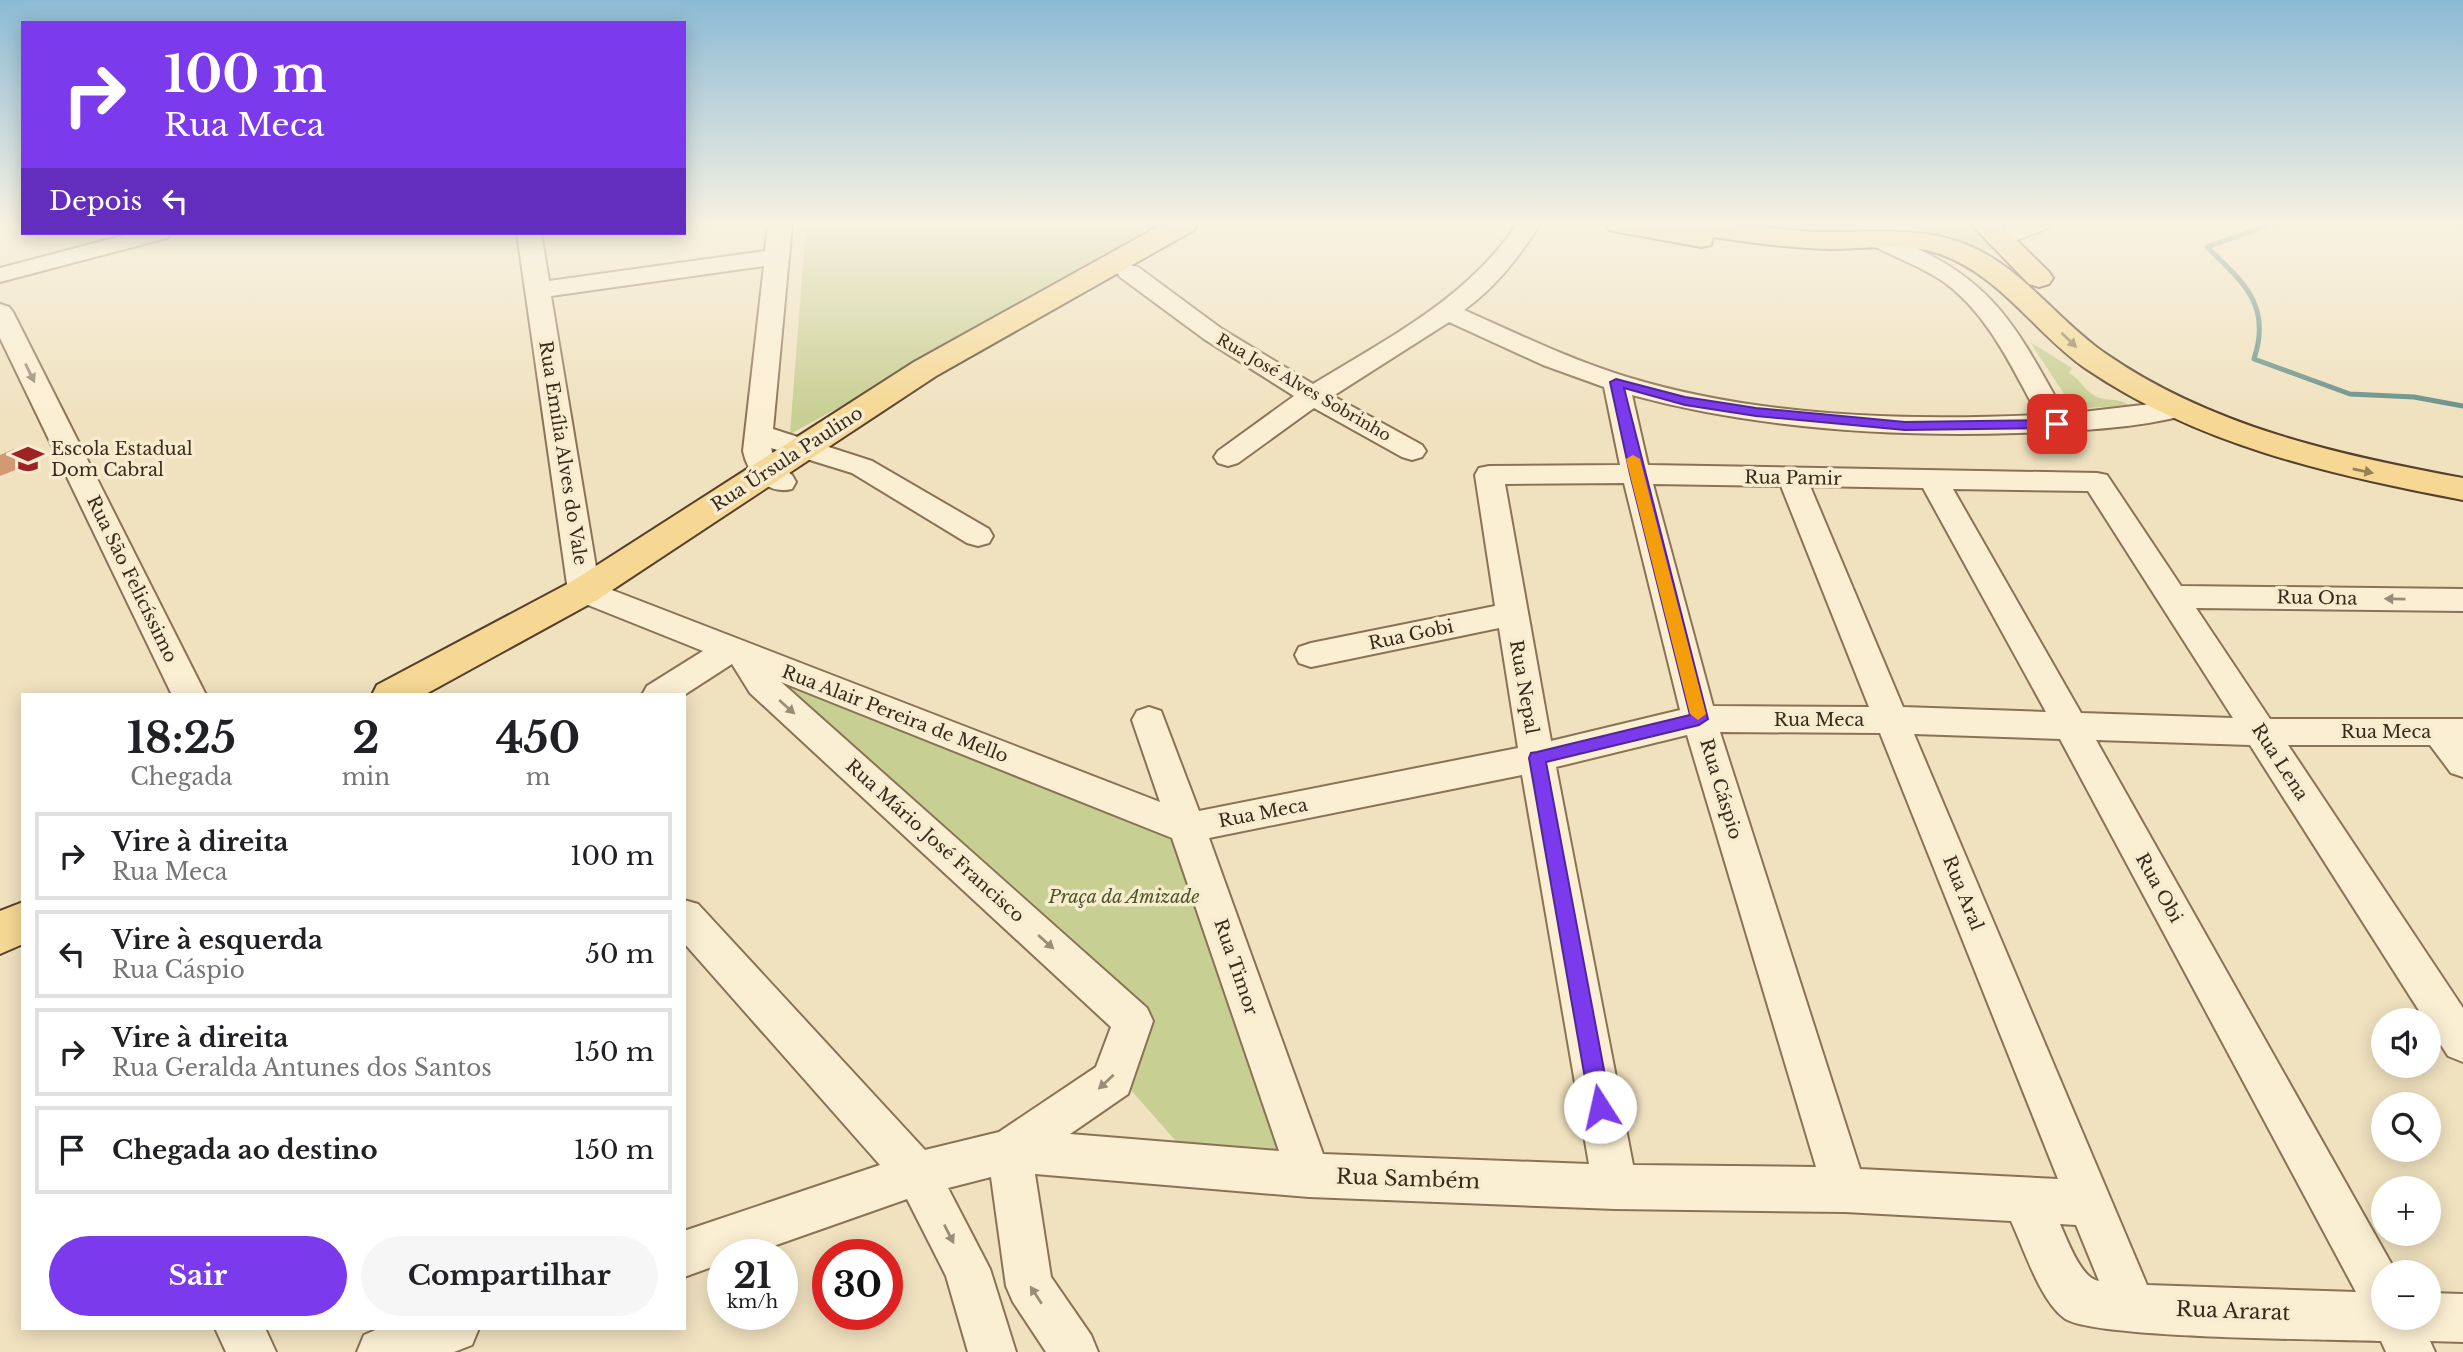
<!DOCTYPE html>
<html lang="pt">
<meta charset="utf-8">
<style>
:root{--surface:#fff;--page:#f6f6f6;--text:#202124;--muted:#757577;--line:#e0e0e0;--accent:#7c3aed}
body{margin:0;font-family:"Libre Baskerville",serif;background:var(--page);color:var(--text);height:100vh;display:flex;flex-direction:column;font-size:26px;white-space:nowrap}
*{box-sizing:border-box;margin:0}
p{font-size:23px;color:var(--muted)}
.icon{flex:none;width:38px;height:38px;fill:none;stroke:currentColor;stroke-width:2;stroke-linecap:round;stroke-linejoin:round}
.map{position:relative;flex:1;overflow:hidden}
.drawer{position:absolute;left:21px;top:693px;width:665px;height:637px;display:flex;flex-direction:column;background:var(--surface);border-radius:0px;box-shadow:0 4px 18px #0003}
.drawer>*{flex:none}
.top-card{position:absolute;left:21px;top:21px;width:665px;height:214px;border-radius:0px;box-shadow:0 4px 18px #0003;background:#7c3aed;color:#fff;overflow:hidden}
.fabs{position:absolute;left:2371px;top:1008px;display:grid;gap:14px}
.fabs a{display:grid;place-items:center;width:70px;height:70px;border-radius:50%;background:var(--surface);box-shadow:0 4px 18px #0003;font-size:35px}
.speed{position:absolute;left:707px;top:1239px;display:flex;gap:14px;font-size:35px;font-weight:700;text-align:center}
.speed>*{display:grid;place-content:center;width:91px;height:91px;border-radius:50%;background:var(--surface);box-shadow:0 4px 18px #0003;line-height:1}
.speed small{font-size:18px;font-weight:400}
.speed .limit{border:10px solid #d22;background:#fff;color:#111}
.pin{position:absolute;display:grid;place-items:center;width:60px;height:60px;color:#fff;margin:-30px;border-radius:14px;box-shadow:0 4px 10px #0006}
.me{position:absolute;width:77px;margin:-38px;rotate:350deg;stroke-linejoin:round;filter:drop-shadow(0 0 5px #0008)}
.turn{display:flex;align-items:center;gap:24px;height:147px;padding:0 28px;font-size:32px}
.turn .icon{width:91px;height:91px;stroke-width:2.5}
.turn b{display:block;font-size:49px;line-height:60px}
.then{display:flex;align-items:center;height:66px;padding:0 28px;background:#0003;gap:14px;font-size:26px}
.eta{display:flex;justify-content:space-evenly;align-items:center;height:119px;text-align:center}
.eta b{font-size:42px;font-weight:700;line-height:49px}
.primary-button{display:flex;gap:14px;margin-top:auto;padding:14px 28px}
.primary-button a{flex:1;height:80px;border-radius:42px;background:var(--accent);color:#fff;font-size:28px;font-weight:700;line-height:80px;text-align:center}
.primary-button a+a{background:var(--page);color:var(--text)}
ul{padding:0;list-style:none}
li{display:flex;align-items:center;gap:21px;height:88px;margin:0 14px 10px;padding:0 14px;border:4px solid var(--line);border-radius:0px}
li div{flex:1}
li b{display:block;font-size:26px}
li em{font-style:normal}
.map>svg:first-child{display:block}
.green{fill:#c8cf93}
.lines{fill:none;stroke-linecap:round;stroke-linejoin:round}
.stream{stroke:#699087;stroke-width:5}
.building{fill:#d19a73}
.minor-casing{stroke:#8a7256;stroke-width:4}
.major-casing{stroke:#57402b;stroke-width:4}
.minor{fill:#fbefd3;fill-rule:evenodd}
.major{fill:#f6d894;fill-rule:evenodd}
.oneway{fill:#988158}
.oneway2{fill:#9a8c78}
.route{fill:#7c3aed;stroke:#51269a;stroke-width:2}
.slow{fill:#f59e0b}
.labels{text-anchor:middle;stroke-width:7;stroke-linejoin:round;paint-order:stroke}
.far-street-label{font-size:16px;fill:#392a1c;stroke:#f7eccf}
.poi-label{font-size:18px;fill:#392a1c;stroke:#f7eccf;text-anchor:start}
.street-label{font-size:18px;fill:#392a1c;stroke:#f7eccf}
.park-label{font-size:18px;font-style:italic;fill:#495621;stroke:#f7eccf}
.near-street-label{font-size:21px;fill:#392a1c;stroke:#f7eccf}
</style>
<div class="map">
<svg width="2463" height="1352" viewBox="0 0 2463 1352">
<rect width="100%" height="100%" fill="#f0e2bf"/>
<g class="green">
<path d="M806 224H1176L790 434Z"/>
<path d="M1932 224H1971L1995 247 1979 255 1914 235Z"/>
<path d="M2030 342 2072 368 2069 373C2080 379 2084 390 2095 396 2107 402 2116 397 2129 405L2074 409Z"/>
<path d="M753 663 1185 840 1297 1159 1189 1156 1123 1081 1143 1019Z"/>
</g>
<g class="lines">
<path class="stream" d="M2272 224 2207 247C2243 282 2272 305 2254 359L2350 394 2414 397 2463 406"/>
</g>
<path class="building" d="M14 449 23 467 0 476V455Z"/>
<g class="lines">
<defs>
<g id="minor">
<path d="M768 224H792L773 429 872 461 989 529 993 536 989 543 978 546 967 543 852 473 771 448 775 463 792 475 796 482 792 489C767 495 748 475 743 451L764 266 551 296 599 585 1160 802 1132 720 1137 711 1149 707 1161 711 1199 811 1518 748 1499 628 1311 667 1299 663 1295 655 1299 647 1311 643 1495 606 1475 475 1479 468 1489 466 1620 465 1604 387 1543 365 1449 322 1333 396 1422 445 1426 451 1422 457 1412 460 1402 457 1314 408 1238 463 1228 466 1218 463 1214 457 1218 451 1294 396 1204 339 1120 277 1117 272 1120 267 1129 265 1138 267 1222 329 1313 384C1388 338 1467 299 1517 224H1540C1519 257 1496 287 1464 310 1518 334 1571 360 1627 377 1758 417 1902 421 2038 415 2012 368 1989 315 1944 282 1922 267 1895 257 1871 245L1867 240 1871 235 1879 233C1893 236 1906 244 1918 249 2001 288 2022 339 2065 414L2177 401 2187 403 2191 409 2187 415C2132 429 2074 431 2018 433 1889 437 1758 429 1632 395L1648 465 2097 473 2107 475 2181 586 2463 589V611L2196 608 2270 719H2463V777L2451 773 2430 745H2288L2463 1008V1062L2448 1056 2429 1026V1020H2425L2250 745 2096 740 2396 1272H2384V1318H2429V1293L2463 1294V1342L2430 1341 2435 1352H2386L2381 1341C2332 1339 2090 1339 2064 1318 2040 1300 2024 1249 2011 1221L1845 1212 1615 1209 1309 1197 1035 1174 1051 1277 1091 1335 1098 1352H1046L1013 1302 1006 1286 991 1177 948 1188 990 1269 1016 1352H968L946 1276 907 1199 748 1255H723V1263L684 1277V1231L880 1165 684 943V900L698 904 925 1150 999 1132 1096 1067 1111 1027 750 693 732 664 684 695H642L647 686 703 651 573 599 568 591 517 233H541L549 281 765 251ZM1624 483 1680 710 1551 741 1505 484ZM1653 484 1781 486 1869 707 1713 706ZM1810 486 1923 488 2046 712 1903 707ZM1953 489 2088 491 2233 718 2081 713ZM781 682 1172 838 1279 1151 1070 1134 1128 1094 1153 1021 1147 1008ZM1720 732 1880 733 2058 1179 1860 1169ZM1914 734 2060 739 2356 1292 2147 1285ZM1687 735 1816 1167 1633 1165 1556 767ZM1522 775 1589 1164 1323 1154 1209 838ZM2060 1224 2076 1225 2099 1281C2081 1279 2067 1239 2060 1224Z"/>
<path d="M2015 224H2049L2046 229 2006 244H1990L1986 239 1990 234Z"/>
<path d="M133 233H171L167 238 0 282V268Z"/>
<path d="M0 304 9 307 13 312 206 695H172L0 338Z"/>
<path d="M215 1328H265L276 1352H226Z"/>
<path d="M380 1328H479L472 1345 454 1352H357L364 1335Z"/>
</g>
<g id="major">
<path d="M1163 224H1197L1194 230 936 376 597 600 424 695H372L377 685 571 582 914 362Z"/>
<path d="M1606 224C1650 224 1695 222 1738 224 1765 226 1791 231 1817 232 1865 233 1913 226 1959 242 2019 262 2055 319 2106 354 2212 427 2338 455 2463 478V500C2331 475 2198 445 2085 368 2035 333 2000 275 1940 254 1906 242 1865 249 1830 249 1791 248 1752 243 1713 237L1711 245 1701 247 1619 232 1609 230Z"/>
<path d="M1971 224H2000L2049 272 2053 278 2049 284 2039 287 2029 284Z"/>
<path d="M23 902V944L0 954V911Z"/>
</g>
</defs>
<use href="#minor" class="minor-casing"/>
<use href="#major" class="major-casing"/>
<use href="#minor" class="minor"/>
<use href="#major" class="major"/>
</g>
<defs><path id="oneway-solid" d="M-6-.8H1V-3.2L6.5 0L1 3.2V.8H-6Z" transform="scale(1.75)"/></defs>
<g class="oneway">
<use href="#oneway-solid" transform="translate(2069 340) rotate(44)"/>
<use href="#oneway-solid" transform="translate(2363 471) rotate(11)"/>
</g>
<g class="oneway2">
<use href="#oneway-solid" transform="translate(30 373) rotate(64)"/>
<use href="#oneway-solid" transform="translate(2395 599) rotate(-179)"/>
<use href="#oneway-solid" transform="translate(787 707) rotate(42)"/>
<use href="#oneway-solid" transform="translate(1046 942) rotate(42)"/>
<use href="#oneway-solid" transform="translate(1106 1082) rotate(137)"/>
<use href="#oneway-solid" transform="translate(949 1234) rotate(63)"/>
<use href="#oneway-solid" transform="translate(1036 1295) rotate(-123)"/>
</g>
<linearGradient id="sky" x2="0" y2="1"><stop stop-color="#8cbad5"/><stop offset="0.54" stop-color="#f8f2e2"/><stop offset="1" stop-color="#f8f2e2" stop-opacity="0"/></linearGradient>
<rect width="2463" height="414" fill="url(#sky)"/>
<path class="route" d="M1616 379 1685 397 1756 408 1905 422 2057 420 2064 424 2057 428 1905 430 1756 416 1685 405 1624 388 1708 719 1699 725 1546 762 1611 1107 1608 1114 1600 1117 1593 1114 1590 1107 1529 758 1531 753 1537 752 1690 715 1630 474 1610 382Z"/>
<path class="slow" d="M1633 455 1640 459 1706 714 1698 720 1690 714 1626 459Z"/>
<defs>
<symbol id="school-bare" viewBox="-9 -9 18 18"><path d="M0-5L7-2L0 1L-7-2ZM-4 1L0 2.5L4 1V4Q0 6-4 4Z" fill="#9d2323" stroke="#f7eccf" stroke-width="2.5" paint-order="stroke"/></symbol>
</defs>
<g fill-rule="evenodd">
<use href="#school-bare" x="6" y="437" width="44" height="44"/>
</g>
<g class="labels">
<g class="far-street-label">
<text transform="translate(1304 387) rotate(30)" y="6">Rua José Alves Sobrinho</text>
</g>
<g class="poi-label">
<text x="51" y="455">Escola Estadual<tspan x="51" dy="21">Dom Cabral</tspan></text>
</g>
<g class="street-label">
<text transform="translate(563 453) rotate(81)" y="6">Rua Emília Alves do Vale</text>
<text transform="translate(787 459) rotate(-33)" y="6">Rua Úrsula Paulino</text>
<text transform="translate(1793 478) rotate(1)" y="6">Rua Pamir</text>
<text transform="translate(132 579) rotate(64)" y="6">Rua São Felicíssimo</text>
<text transform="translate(2317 598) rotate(1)" y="6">Rua Ona</text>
<text transform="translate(1411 635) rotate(-12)" y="6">Rua Gobi</text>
<text transform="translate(1524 687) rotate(80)" y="6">Rua Nepal</text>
<text transform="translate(895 714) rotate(21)" y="6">Rua Alair Pereira de Mello</text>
<text x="1819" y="726">Rua Meca</text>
<text x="2386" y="738">Rua Meca</text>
<text transform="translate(2280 762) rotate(57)" y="6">Rua Lena</text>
<text transform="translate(1721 789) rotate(73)" y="6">Rua Cáspio</text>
<text transform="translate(1263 813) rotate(-11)" y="6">Rua Meca</text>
<text transform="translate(935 841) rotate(42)" y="6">Rua Mário José Francisco</text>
<text transform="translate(2159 888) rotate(61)" y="6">Rua Obi</text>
<text transform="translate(1963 893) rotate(68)" y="6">Rua Aral</text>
<text transform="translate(1236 967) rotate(71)" y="6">Rua Timor</text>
</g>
<g class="park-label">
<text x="1124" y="903">Praça da Amizade</text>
</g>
<g class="near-street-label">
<text transform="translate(1408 1179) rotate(2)" y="7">Rua Sambém</text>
<text transform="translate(2233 1311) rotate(2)" y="7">Rua Ararat</text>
</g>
</g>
</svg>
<div class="fabs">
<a><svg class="icon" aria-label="sound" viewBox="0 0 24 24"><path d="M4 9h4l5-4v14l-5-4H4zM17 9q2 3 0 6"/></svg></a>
<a><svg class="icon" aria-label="search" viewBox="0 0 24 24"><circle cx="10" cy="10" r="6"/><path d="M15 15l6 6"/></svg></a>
<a>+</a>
<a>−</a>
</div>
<div class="speed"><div>21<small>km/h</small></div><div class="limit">30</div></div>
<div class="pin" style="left:2057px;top:424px;background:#d93025"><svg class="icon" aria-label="arrive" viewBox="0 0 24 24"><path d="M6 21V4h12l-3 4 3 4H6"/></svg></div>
<svg class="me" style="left:1600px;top:1107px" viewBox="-20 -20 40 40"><circle r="19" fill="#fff"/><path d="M0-13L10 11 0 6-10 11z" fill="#7c3aed"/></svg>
<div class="top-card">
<div class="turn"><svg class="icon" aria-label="right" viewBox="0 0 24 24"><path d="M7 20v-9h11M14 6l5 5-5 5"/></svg><div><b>100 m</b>Rua Meca</div></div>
<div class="then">Depois<svg class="icon" aria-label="left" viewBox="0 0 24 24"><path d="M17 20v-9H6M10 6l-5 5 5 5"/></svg></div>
</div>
<section class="drawer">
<div class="eta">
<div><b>18:25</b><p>Chegada</p></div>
<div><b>2</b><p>min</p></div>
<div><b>450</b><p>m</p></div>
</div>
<ul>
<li><svg class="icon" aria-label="right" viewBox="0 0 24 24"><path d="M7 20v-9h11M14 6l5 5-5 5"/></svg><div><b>Vire à direita</b><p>Rua Meca</p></div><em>100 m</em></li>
<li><svg class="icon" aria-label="left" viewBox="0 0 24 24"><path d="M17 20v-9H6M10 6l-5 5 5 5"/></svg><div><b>Vire à esquerda</b><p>Rua Cáspio</p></div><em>50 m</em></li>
<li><svg class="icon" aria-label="right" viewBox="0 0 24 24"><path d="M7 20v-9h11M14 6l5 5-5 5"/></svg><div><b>Vire à direita</b><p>Rua Geralda Antunes dos Santos</p></div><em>150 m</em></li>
<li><svg class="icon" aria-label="arrive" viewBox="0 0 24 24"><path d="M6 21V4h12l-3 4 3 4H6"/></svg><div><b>Chegada ao destino</b></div><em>150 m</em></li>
</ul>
<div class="primary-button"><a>Sair</a><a>Compartilhar</a></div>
</section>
</div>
